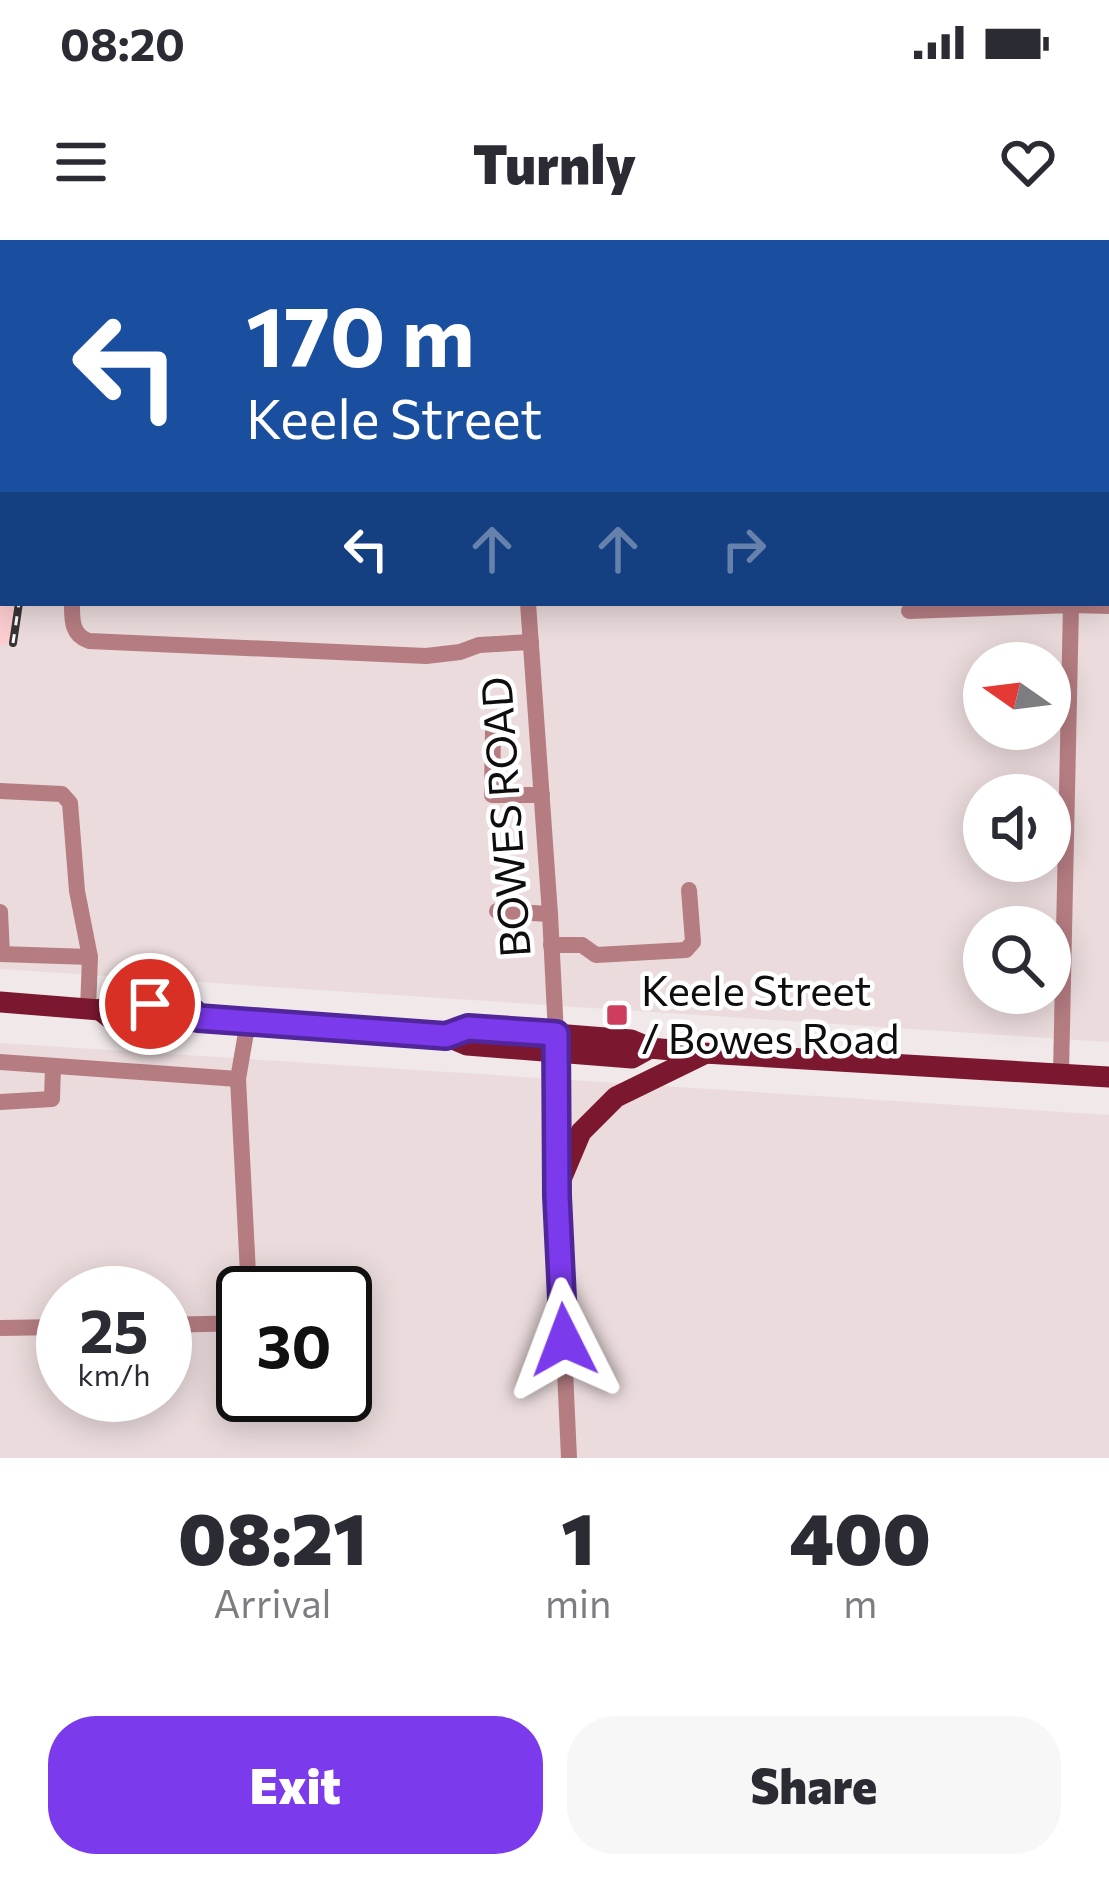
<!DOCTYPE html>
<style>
:root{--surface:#fff;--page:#f7f7f7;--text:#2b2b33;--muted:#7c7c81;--accent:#7c3aed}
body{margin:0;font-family:Commissioner,sans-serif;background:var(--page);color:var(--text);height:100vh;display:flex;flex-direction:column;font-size:45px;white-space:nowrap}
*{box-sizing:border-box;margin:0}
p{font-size:39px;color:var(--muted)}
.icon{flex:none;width:66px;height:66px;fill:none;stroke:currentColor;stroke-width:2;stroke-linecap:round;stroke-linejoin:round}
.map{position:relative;height:1218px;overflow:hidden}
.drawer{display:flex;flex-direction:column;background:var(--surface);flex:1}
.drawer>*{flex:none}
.guide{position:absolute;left:0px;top:0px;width:1110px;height:366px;box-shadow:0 6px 30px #0003;background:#1a4fa0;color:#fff;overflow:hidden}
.needle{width:78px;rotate:284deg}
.fabs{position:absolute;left:963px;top:402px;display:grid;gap:24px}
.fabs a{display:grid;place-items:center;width:108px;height:108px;border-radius:50%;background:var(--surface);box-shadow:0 6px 30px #0003;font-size:60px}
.speed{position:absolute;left:36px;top:1026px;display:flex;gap:24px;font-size:60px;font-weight:700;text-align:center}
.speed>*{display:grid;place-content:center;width:156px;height:156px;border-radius:50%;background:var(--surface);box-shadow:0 6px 30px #0003;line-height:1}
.speed small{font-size:30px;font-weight:400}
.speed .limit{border:6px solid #111;border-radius:18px;background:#fff;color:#111}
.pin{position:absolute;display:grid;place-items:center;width:102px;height:102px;color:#fff;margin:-51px;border:6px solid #fff;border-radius:50%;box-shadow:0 3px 12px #0007}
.me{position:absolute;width:132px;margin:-66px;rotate:357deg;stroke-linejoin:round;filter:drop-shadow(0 0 9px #0008)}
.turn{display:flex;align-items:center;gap:42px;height:252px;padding:0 48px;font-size:54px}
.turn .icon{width:156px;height:156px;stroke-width:2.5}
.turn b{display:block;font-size:84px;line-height:102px}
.lanes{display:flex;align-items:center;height:114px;padding:0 48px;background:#0003;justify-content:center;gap:60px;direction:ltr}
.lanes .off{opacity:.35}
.eta{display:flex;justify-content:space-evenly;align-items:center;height:204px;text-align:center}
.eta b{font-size:72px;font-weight:800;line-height:84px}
.cta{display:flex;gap:24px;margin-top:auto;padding:24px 48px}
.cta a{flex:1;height:138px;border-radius:48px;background:var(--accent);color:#fff;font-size:48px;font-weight:800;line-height:138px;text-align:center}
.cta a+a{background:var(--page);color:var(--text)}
.status{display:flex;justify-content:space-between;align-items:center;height:84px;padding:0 60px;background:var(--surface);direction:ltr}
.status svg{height:33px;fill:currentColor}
header{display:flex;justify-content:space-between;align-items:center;height:156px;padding:0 48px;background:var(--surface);font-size:54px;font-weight:800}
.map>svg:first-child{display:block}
.built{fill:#ebdbdc;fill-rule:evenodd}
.green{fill:#fbccd0}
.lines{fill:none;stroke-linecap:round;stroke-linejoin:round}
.minor{stroke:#b57d82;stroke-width:16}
.major{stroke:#7c1730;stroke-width:21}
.rail-casing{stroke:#383435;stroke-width:8}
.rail{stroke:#fff;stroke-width:3;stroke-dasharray:9;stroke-linecap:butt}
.route-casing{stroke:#51269a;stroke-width:30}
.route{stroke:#7c3aed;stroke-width:21}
.poi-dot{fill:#ce3e5c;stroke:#fff;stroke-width:4.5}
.labels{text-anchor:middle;stroke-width:9;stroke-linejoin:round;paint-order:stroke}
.street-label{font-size:42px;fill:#100d0e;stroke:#fff}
.poi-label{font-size:42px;fill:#100d0e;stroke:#fff;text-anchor:start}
</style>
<div class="status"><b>08:20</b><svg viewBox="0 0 49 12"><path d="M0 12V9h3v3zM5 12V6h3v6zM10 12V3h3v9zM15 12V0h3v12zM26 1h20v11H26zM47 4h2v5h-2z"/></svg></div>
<header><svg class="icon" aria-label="menu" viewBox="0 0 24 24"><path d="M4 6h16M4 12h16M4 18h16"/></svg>Turnly<svg class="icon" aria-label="heart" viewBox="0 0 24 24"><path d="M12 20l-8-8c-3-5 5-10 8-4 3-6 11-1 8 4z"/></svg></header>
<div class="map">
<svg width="1109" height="1218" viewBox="0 0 1109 1218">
<rect width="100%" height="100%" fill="#f1e9e9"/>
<g class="built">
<path d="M70 0H1109V802L0 729V406L13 403 18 363H1107V3H70ZM984 423H1050V489H984ZM984 555H1050V621H984ZM984 687H1050V753H984Z"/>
<path d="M0 803 1109 875V1218H0ZM63 1053H165V1155H63ZM243 1053H345V1155H243Z"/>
</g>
<path class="green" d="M0 0H70V3H3V363H18L13 403 0 406Z"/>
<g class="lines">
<g class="minor">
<path d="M515 0V3"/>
<path d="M550 0V3"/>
<path d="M887 0V3"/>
<path d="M1061 0V3"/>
<path d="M1089 3 1109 2"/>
<path d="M1107 167H1109"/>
<path d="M1107 183 1109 182"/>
<path d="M1107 334 1109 337"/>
<path d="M72 363C72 379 71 395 89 401L426 416 460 412 479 405 531 402"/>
<path d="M528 363 550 674 556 794 557 956 569 1218"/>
<path d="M1071 365 1109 366"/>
<path d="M909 371 1071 365 1061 833"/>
<path d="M493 489 492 555H542"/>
<path d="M0 551 62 554 70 563 77 651 90 717"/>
<path d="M497 671 550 674"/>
<path d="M0 672 2 714"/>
<path d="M551 705H582L596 715 686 710 693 702 689 650"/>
<path d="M0 714 90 717 88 769"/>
<path d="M248 781 238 839 249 1053"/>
<path d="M0 822 238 839"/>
<path d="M0 862 52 859 53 826"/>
<path d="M165 1085 243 1083"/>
<path d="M0 1088 63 1087"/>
</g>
<g class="major">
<path d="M0 762 100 770 115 762 184 766 198 778"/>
<path d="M100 770 115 782 179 787 198 778 446 796 467 805 632 818 650 808"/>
<path d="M446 796 468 787 631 800 650 808 704 813 1109 837"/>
<path d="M557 949 581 892 616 857 704 814"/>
</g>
<defs>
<g id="rail">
<path d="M85 3 86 0"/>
<path d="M13 403 19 363"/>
</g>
</defs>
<use href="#rail" class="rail-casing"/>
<use href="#rail" class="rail"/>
</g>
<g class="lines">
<defs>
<path id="route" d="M150 764 184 766 198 778 446 796 468 788 556 794 557 956 564 1100"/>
</defs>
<use href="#route" class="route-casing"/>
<use href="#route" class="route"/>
</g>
<rect class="poi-dot" x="605" y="763" width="24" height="24" rx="6"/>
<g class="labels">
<g class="street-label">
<text transform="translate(506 577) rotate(-94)" y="15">BOWES ROAD</text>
</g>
<g class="poi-label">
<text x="641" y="766">Keele Street<tspan x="641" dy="48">/ Bowes Road</tspan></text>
</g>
</g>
</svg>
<div class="fabs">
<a><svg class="needle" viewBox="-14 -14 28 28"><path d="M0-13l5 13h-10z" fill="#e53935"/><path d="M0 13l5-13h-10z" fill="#7c7c81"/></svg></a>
<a><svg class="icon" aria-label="sound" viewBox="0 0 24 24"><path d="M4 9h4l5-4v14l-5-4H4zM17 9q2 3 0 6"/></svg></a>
<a><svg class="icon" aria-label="search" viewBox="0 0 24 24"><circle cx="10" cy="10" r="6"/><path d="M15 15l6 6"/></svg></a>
</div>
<div class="speed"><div>25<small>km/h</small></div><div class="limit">30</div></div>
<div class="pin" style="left:150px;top:764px;background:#d93025"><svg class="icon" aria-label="arrive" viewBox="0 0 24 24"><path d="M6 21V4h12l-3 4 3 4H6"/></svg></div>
<svg class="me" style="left:564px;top:1100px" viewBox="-20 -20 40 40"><path d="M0-17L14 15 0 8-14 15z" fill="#7c3aed" stroke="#fff" stroke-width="4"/></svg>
<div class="guide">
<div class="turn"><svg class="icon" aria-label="left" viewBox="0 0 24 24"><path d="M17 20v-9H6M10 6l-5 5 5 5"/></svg><div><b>170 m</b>Keele Street</div></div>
<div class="lanes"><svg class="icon" aria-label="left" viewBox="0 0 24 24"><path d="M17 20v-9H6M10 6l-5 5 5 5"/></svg><svg class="icon off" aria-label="ahead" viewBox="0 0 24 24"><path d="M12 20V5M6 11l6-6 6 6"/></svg><svg class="icon off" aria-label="ahead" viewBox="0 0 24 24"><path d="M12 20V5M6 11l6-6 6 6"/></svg><svg class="icon off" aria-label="right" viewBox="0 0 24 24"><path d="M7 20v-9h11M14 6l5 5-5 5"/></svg></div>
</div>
</div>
<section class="drawer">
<div class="eta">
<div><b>08:21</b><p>Arrival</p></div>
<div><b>1</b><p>min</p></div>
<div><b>400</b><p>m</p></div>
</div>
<div class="cta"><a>Exit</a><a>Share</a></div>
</section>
